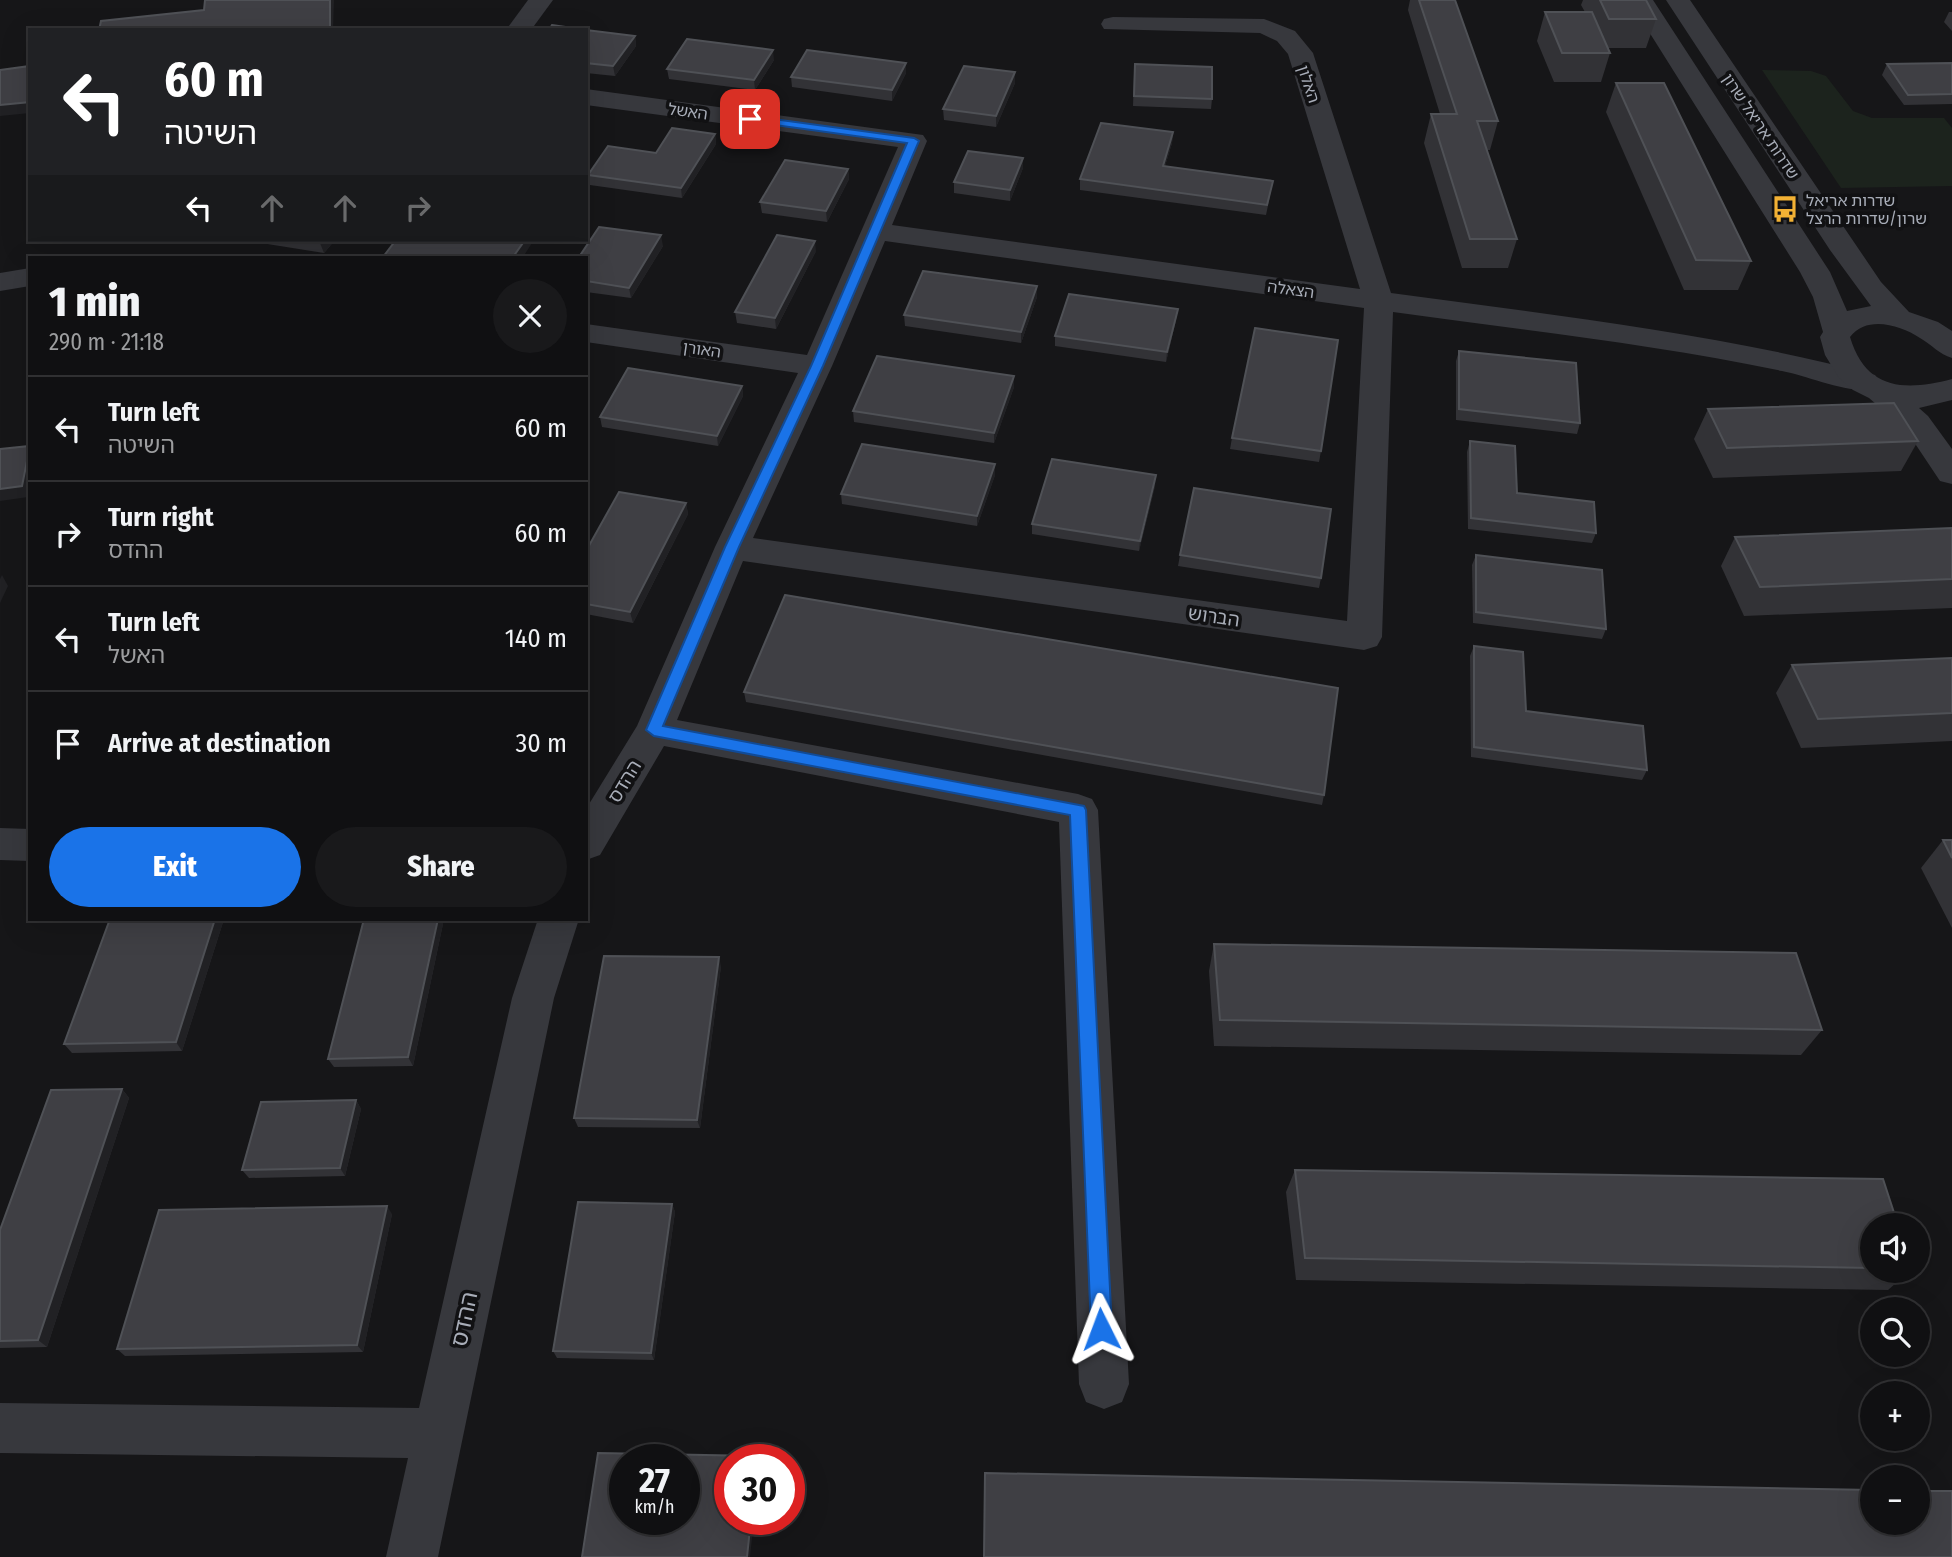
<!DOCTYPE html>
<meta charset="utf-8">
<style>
:root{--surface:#101012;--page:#19191b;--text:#f1f3f6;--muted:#9c9d9f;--line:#303032;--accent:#1a73e8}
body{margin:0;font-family:"Fira Sans Condensed","Noto Sans Hebrew",sans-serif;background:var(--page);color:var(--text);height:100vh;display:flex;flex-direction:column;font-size:26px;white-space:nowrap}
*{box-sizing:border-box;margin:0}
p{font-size:23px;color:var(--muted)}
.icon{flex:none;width:38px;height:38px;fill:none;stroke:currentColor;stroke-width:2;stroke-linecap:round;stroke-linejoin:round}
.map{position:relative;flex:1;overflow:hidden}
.sheet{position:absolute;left:28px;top:256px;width:560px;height:665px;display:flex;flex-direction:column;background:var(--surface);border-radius:0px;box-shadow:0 7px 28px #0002,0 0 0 2px var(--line)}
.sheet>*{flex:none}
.hud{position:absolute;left:28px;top:28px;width:560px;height:214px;border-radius:0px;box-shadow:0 7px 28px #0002,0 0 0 2px var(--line);background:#202124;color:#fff;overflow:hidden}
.buttons{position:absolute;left:1860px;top:1213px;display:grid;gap:14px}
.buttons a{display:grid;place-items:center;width:70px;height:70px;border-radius:50%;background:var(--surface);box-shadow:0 7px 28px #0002,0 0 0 2px var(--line);font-size:35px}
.speed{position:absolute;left:609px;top:1444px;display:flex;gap:14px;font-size:35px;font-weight:700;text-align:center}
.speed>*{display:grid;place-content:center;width:91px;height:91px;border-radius:50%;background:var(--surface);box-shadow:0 7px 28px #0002,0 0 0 2px var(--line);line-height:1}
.speed small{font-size:18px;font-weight:400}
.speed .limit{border:10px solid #d22;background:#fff;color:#111}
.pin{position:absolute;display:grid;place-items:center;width:60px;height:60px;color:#fff;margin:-30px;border-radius:14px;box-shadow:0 4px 10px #0006}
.me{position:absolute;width:77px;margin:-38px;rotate:357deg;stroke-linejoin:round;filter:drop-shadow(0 0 5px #0008)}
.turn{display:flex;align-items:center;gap:24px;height:147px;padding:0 21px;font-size:32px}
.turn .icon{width:91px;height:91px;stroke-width:2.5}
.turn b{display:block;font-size:49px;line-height:60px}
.lanes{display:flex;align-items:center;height:66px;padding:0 21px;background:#0003;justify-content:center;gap:35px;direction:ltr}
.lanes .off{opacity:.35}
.round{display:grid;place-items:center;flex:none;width:74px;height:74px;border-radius:37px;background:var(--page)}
.overview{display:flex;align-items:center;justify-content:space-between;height:119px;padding:0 21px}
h1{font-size:42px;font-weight:800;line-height:52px}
.action{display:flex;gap:14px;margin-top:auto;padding:14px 21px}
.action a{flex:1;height:80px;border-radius:42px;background:var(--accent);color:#fff;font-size:28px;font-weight:800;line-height:80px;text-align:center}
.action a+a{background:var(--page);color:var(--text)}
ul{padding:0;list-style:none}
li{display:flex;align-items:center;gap:21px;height:105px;padding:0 21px;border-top:2px solid var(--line)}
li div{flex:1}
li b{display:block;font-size:26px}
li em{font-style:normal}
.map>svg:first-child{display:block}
.green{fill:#1c231d}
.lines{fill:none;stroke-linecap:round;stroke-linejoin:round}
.minor{fill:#37383d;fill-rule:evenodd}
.tertiary{fill:#37383d;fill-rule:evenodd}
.wall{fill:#323236}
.shaded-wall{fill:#212124}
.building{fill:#3f3f44;stroke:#4f5156;stroke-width:2;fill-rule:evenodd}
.route{fill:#1a73e8;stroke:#114b97;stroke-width:2}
.labels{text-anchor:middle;stroke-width:7;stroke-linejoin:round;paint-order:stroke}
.far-street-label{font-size:16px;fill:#a8adb8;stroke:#111113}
.far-poi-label{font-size:16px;fill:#a8adb8;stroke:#111113;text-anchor:start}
.street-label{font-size:19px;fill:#a8adb8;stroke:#111113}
.near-street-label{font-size:23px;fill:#a8adb8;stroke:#111113}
</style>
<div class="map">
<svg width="1952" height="1557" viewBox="0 0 1952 1557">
<rect width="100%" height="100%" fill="#161618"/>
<path class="green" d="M1762 70 1811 71 1826 76 1853 111 1872 118H1944L1952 128V186L1841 188Z"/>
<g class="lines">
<g class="minor">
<path d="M528 0H553L531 30H506Z"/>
<path d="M1113 17 1264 19 1295 31 1313 53 1391 293C1554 315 1716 333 1875 375L1880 382 1875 389C1851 395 1808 376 1782 371 1654 344 1523 330 1393 312L1382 637 1377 646 1364 650 743 561 677 720 1078 794 1092 799 1098 810 1129 1384 1122 1402 1104 1409 1086 1402 1079 1384 1059 822 664 746 600 855 586 860V809L637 726 715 547 798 373 586 342V324L807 355 898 147 586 105V89L923 135 927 141 892 225 1360 289 1288 54 1277 41 1260 33 1104 29 1101 24 1104 19ZM885 241 1364 308 1347 621 753 538 832 366Z"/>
<path d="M30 268V286L0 291V273Z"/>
<path d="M0 828 30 829V861L0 860Z"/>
<path d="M538 919H579L554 998 438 1557H386L408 1458 0 1453V1403L419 1408 512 998Z"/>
</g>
<path class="tertiary" d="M1629 0H1653L1830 272 1847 311 1871 306 1830 250 1666 0H1690L1881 282 1909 312 1938 322 1952 331V358C1939 354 1932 345 1920 338 1900 325 1867 315 1850 337 1866 391 1906 391 1952 379V400L1919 408 1928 416 1952 449V484L1940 481 1906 430 1869 398 1853 390 1839 378 1825 355 1820 337 1823 332 1813 297 1800 272Z"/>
</g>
<g class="wall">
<path d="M1410 0H1455L1498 121 1490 150H1487L1517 239 1508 268H1462L1424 143 1431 114H1440L1408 10Z"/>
<path d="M1583 0H1646L1656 19 1646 48H1608L1610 53 1601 82H1554L1537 41 1545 12H1585L1581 5Z"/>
<path d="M1949 12H1952V31L1944 22Z"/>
<path d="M586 30 635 36 636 46 615 76 586 73Z"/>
<path d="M774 60 755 90 669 79 667 69Z"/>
<path d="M1952 63V104L1904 105 1882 75 1887 64Z"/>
<path d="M1015 72V83L996 127 944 120 943 109Z"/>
<path d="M906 73 892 101 792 87 791 77Z"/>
<path d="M1134 74 1212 99 1211 109 1133 106Z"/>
<path d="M1616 83 1751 261 1738 290H1684L1606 112Z"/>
<path d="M1173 132 1172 143 1165 166 1271 191 1266 215 1080 190V179Z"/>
<path d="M715 134 716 144 682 198 590 185 588 175Z"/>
<path d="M1023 158V168L1010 201 954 193V182Z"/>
<path d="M848 169 849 179 827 222 762 213 760 202Z"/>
<path d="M259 240H335L324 253 261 243Z"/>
<path d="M663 246 631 298 586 292V257Z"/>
<path d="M816 251 776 329 737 323 735 312Z"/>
<path d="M1037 286V297L1021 343 905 326 904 315Z"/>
<path d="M1178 309 1176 320 1166 362 1055 346V336Z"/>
<path d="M1459 351 1580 423 1577 434 1456 420V361Z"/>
<path d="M1014 376V387L994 443 854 422 853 411Z"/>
<path d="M742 386 743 396 718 446 602 427 600 417Z"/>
<path d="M1708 409 1918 441 1901 471 1713 478 1694 439Z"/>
<path d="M1232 438 1321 451 1319 462 1230 449Z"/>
<path d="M1470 441 1517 493 1596 533 1592 543 1468 529 1467 452Z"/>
<path d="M995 475 977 526 842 504 841 494Z"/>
<path d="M1155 486 1139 551 1032 534V524Z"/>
<path d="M686 503 688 514 633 623 586 614V551Z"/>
<path d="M1952 528V608L1744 616 1721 566 1735 537Z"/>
<path d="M1180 555 1321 578 1319 588 1178 566Z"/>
<path d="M1476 555 1606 629 1602 639 1473 623 1472 565Z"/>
<path d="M1474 646 1526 711 1647 770 1642 780 1471 757 1470 656Z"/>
<path d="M1952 658V741L1801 748 1776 693 1792 665Z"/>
<path d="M744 692 1324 795 1322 805 746 702Z"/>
<path d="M1943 840H1952V928L1921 868Z"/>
<path d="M110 919H224L182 1051 72 1053 64 1044Z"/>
<path d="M364 919H444L413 1066 334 1067 328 1059Z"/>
<path d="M1214 944 1822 1030 1801 1055 1214 1046 1209 971Z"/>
<path d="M721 966 700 1128 578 1127 574 1118Z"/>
<path d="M122 1089 129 1098 47 1347 0 1348V1230Z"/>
<path d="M356 1100 361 1109 345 1176 249 1178 242 1170Z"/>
<path d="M1295 1170 1872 1225V1270H1911L1888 1290 1296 1280 1286 1192Z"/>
<path d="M672 1204 675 1212 654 1360 557 1358 553 1351Z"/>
<path d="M392 1214 363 1352 125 1356 117 1349Z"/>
</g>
<g class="shaded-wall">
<path d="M330 0H334L333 30H324Z"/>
<path d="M635 36 636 46 615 76 613 66Z"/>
<path d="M773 50 774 60 755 90 754 80Z"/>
<path d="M906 63V73L892 101V90Z"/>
<path d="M1015 72V83L996 127V116Z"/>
<path d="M30 102V113L0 116V105Z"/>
<path d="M1173 132 1172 143 1162 176 1163 166Z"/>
<path d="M715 134 716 144 682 198 681 188Z"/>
<path d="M1023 158V168L1010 201V190Z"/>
<path d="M848 169 849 179 827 222 826 211Z"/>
<path d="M661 235 663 246 631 298 629 288Z"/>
<path d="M323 240H335L324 253 320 243Z"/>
<path d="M525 240H532V243L523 257H513Z"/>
<path d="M815 241 816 251 776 329 775 318Z"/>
<path d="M1037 286V297L1021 343V332Z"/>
<path d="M1178 309 1176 320 1166 362 1167 352Z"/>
<path d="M1014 376V387L994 443V433Z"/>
<path d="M742 386 743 396 718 446 717 436Z"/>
<path d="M30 450V488L28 497 0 501V489Z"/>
<path d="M995 464V475L977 526V516Z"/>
<path d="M1156 475 1155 486 1139 551 1140 541Z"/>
<path d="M686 503 688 514 633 623 630 612Z"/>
<path d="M2 575 8 586 0 603V579Z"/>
<path d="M215 919H224L182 1051 176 1042Z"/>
<path d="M438 919H444L413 1066 408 1057Z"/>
<path d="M719 957 721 966 700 1128 697 1120Z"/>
<path d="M122 1089 129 1098 47 1347 38 1340Z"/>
<path d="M356 1100 361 1109 345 1176 340 1168Z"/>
<path d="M672 1204 675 1212 654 1360 651 1353Z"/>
<path d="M387 1206 392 1214 363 1352 357 1345Z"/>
<path d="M751 1519H754L750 1557H747Z"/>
</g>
<g class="building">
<path d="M205 0H330V29L99 30 101 21 204 10Z"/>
<path d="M1419 0H1455L1498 121H1477L1517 239H1470L1431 114H1457Z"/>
<path d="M1600 0H1646L1656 19H1609Z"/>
<path d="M1545 12H1592L1610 53H1562Z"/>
<path d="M552 25 586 30H549Z"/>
<path d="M586 30 635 36 613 66 586 63Z"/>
<path d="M687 39 773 50 754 80 667 69Z"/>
<path d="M807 50 906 63 892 90 791 77Z"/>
<path d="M1952 63V94L1908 95 1887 64Z"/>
<path d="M1135 64 1212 67V99L1134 96Z"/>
<path d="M30 66V102L0 105V70Z"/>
<path d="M964 66 1015 72 996 116 943 109Z"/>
<path d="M1616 83H1664L1751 261 1696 260Z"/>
<path d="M1101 123 1173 132 1163 166 1273 181 1267 205 1080 179Z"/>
<path d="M672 128 715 134 681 188 588 175 608 146 656 153Z"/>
<path d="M968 151 1023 158 1010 190 954 182Z"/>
<path d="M785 160 848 169 826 211 760 202Z"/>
<path d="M599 227 661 235 629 288 586 281V257H579Z"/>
<path d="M777 235 815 241 775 318 735 312Z"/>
<path d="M300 240H323L320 243Z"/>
<path d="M396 240H525L513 257H383Z"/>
<path d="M923 271 1037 286 1021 332 904 315Z"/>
<path d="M1069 294 1178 309 1167 352 1055 336Z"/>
<path d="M1255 328 1338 340 1321 451 1232 438Z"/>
<path d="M1459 351 1576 363 1580 423 1459 409Z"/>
<path d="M877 356 1014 376 994 433 853 411Z"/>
<path d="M628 368 742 386 717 436 600 417Z"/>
<path d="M1894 403 1918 441 1727 448 1708 409Z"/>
<path d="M1470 441 1515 446 1517 493 1594 502 1596 533 1471 518Z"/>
<path d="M862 444 995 464 977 516 841 494Z"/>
<path d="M30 446 22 486 0 489V449Z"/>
<path d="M1052 459 1156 475 1140 541 1032 524Z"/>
<path d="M1194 488 1331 509 1321 578 1180 555Z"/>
<path d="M619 492 686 503 630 612 586 604V551Z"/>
<path d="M1952 528V579L1760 587 1735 537Z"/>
<path d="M1476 555 1602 570 1606 629 1476 612Z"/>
<path d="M785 595 1338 688 1324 795 744 692Z"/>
<path d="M1474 646 1523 652 1526 711 1643 726 1647 770 1474 747Z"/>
<path d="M1952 658V713L1818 719 1792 665Z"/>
<path d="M1943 840H1952V858Z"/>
<path d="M110 919H215L176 1042 64 1044Z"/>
<path d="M364 919H438L408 1057 328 1059Z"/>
<path d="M1214 944 1796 953 1822 1030 1220 1020Z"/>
<path d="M604 956 719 957 697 1120 574 1118Z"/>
<path d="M122 1089 38 1340 0 1341V1230L51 1090Z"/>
<path d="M356 1100 340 1168 242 1170 261 1102Z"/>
<path d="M1295 1170 1883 1179 1898 1225H1872V1268L1305 1258Z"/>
<path d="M578 1202 672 1204 651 1353 553 1351Z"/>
<path d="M387 1206 357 1345 117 1349 159 1210Z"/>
<path d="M598 1453 757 1456 756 1460H730V1519H751L747 1557H582ZM625 1460H684V1519H625Z"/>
<path d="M985 1473 1872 1490V1522H1918V1491H1952V1557H984Z"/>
</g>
<path class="route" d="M750 116 914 138 919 141 823 366 739 547 663 726 1084 806 1086 810 1112 1329 1109 1336 1101 1339 1094 1336 1091 1329 1070 815 654 736 646 730 725 547 811 366 907 143 746 121V117Z"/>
<defs>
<symbol id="bus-bare" viewBox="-9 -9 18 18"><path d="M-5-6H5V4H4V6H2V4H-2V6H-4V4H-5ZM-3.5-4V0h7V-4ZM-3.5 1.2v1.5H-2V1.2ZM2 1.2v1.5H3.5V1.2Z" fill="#f2b134" stroke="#111113" stroke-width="2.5" paint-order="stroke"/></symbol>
</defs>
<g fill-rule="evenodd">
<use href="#bus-bare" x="1766" y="190" width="38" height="38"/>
</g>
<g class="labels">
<g class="far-street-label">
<text transform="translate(1309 84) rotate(72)" y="6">האלון</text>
<text transform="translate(688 111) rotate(8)" y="6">האשל</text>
<text transform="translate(1761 126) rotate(56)" y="6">שדרות אריאל שרון</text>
<text transform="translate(1291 289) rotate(8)" y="6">הצאלה</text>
<text transform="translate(702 349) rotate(8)" y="6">האורן</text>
</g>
<g class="far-poi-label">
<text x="1806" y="206">שדרות אריאל<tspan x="1806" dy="18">שרון/שדרות הרצל</tspan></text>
</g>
<g class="street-label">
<text transform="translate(1214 616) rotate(8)" y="7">הברוש</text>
<text transform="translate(624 781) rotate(-59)" y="7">ההדס</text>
</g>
<g class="near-street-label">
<text transform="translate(464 1319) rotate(-78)" y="8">ההדס</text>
</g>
</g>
</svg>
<div class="buttons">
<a><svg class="icon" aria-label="sound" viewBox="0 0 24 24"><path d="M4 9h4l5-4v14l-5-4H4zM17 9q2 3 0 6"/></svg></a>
<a><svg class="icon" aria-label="search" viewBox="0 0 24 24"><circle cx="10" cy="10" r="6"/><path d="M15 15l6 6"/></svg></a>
<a>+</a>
<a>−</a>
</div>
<div class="speed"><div>27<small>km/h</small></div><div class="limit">30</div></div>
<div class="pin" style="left:750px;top:119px;background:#d93025"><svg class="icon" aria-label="arrive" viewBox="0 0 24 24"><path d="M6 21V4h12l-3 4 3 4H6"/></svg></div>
<svg class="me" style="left:1101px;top:1329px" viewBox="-20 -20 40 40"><path d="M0-17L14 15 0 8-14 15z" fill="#1a73e8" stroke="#fff" stroke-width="4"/></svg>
<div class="hud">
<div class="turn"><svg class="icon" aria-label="left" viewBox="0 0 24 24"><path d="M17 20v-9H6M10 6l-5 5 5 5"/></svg><div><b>60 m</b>השיטה</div></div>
<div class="lanes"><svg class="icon" aria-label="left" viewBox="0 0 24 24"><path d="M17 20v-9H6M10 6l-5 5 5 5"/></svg><svg class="icon off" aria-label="ahead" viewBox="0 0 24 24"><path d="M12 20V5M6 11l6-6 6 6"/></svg><svg class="icon off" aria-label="ahead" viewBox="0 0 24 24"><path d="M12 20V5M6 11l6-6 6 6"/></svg><svg class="icon off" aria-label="right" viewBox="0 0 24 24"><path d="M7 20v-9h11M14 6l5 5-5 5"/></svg></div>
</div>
<section class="sheet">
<div class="overview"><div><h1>1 min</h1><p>290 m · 21:18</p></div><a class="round"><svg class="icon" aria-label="close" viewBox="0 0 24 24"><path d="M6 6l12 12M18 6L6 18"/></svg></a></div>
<ul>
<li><svg class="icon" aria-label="left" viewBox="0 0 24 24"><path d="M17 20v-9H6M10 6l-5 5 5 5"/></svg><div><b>Turn left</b><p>השיטה</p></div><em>60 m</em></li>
<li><svg class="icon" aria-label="right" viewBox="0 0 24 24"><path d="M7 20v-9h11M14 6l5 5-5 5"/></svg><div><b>Turn right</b><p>ההדס</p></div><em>60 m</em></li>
<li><svg class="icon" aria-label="left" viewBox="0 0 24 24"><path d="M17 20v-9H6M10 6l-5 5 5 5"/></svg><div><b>Turn left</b><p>האשל</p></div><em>140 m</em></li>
<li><svg class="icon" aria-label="arrive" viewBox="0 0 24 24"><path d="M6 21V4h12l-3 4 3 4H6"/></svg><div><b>Arrive at destination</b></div><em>30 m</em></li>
</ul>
<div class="action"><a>Exit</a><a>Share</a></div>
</section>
</div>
